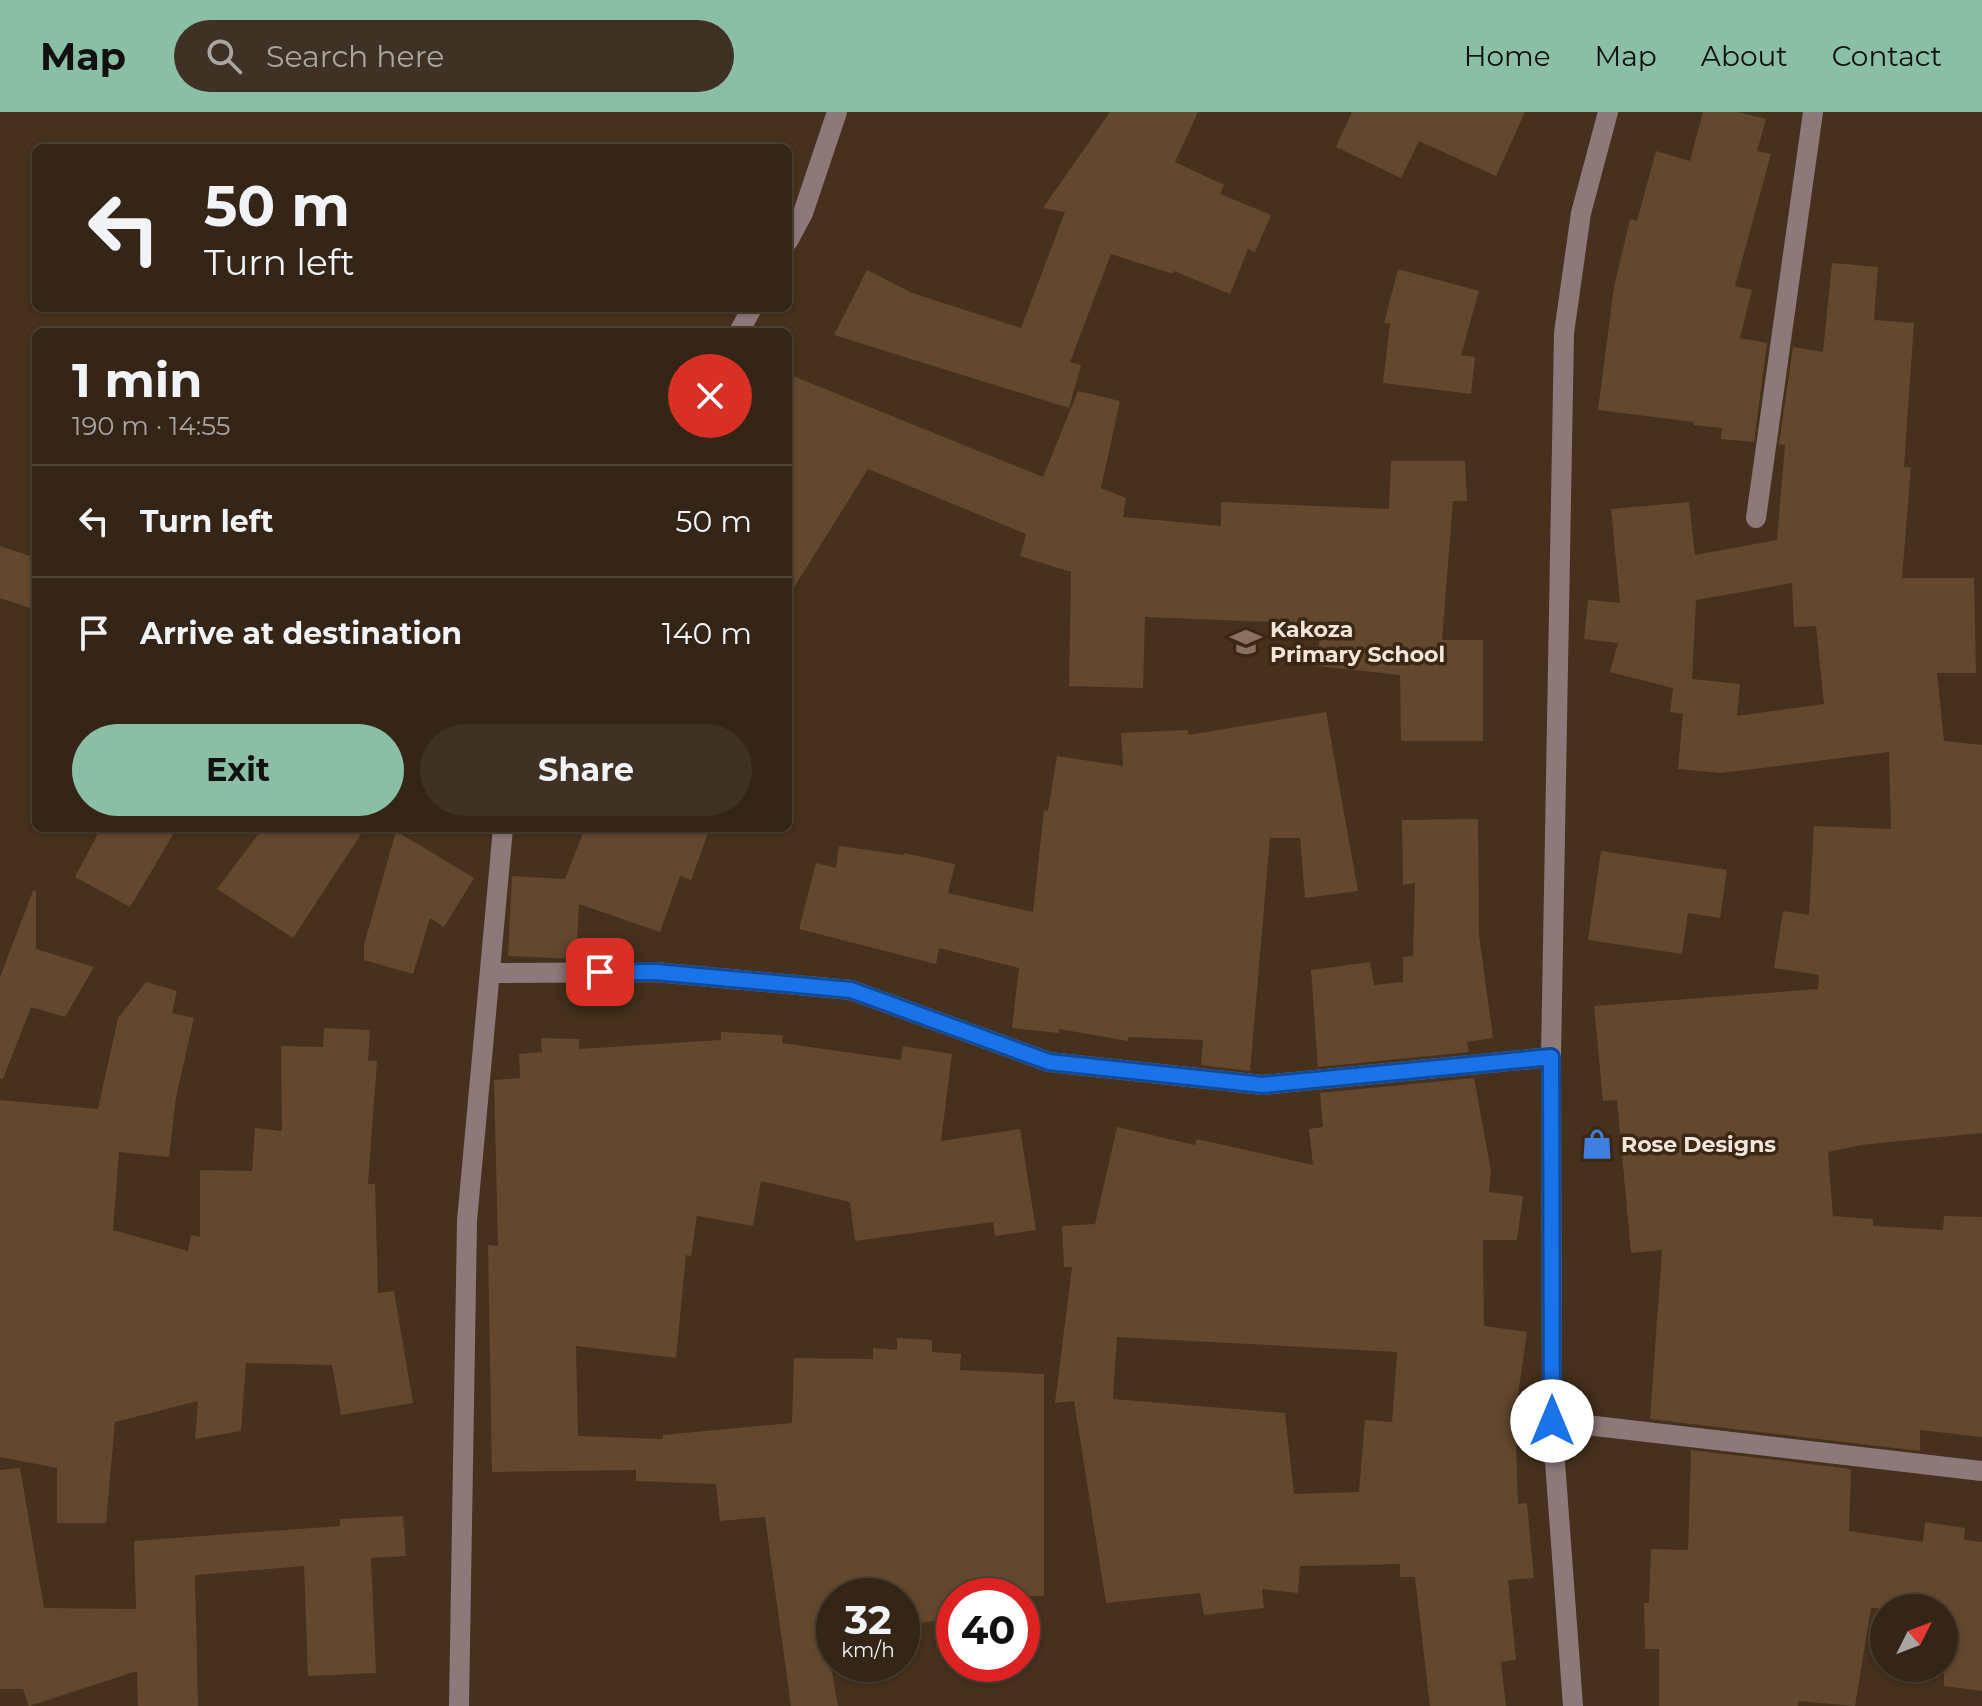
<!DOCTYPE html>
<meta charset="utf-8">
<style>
:root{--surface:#342516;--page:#3f3123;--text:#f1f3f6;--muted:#a9a5a1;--line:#4e4235;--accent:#8abfa5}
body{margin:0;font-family:Montserrat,sans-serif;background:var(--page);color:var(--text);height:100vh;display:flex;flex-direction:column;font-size:30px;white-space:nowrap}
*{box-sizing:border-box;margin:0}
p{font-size:26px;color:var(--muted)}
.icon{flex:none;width:44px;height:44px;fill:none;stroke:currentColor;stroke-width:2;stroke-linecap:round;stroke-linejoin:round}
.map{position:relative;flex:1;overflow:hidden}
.drawer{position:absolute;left:32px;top:216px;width:760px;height:504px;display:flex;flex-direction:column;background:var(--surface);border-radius:12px;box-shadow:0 2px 6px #0004,0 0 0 2px var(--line)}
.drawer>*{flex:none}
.banner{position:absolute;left:32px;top:32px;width:760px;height:168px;border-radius:12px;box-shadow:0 2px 6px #0004,0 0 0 2px var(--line);background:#342516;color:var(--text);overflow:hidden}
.needle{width:52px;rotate:48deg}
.fabs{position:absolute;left:1870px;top:1482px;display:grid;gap:16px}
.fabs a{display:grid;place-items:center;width:88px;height:88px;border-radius:50%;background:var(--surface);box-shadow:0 2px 6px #0004,0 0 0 2px var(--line);font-size:40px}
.speed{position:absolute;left:816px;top:1466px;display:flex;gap:16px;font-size:40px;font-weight:700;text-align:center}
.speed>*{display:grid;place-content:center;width:104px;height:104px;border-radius:50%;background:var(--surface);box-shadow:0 2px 6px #0004,0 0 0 2px var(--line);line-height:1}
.speed small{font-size:20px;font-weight:400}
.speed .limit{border:12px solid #d22;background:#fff;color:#111}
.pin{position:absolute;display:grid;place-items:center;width:68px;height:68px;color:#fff;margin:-34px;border-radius:16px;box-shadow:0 4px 12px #0006}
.me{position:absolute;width:88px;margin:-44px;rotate:0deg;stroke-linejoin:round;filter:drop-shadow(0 0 6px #0008)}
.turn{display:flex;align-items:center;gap:28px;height:168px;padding:0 40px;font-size:36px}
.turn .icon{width:104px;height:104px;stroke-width:2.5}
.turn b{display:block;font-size:56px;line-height:68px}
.round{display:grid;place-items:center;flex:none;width:84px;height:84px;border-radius:42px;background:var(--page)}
.summary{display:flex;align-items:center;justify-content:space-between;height:136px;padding:0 40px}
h1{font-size:48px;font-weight:700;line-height:60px}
.primary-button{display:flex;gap:16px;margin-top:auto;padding:16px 40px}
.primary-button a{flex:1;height:92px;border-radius:48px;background:var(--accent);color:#111;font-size:32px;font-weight:700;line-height:92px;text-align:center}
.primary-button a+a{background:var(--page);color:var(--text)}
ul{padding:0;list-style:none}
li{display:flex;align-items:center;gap:24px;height:112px;padding:0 40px;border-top:2px solid var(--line)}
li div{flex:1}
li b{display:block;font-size:30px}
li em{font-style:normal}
header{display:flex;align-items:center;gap:48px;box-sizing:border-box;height:112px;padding:0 40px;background:var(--accent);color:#111}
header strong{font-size:38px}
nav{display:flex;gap:44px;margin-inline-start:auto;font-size:28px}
.search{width:560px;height:72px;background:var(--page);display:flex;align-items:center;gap:20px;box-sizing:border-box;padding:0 28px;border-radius:44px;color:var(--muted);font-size:30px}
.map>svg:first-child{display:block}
.building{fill:#63482e;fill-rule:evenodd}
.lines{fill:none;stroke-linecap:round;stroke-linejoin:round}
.minor{stroke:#8d797a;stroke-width:20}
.route-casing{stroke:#114b97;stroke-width:20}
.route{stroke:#1a73e8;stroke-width:14}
.labels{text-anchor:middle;stroke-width:7;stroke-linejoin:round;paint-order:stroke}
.poi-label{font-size:22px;font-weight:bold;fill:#f2e5d9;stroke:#3b2713;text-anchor:start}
</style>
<header>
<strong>Map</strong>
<div class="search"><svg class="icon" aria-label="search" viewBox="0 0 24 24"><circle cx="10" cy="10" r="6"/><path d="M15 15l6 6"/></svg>Search here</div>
<nav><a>Home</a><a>Map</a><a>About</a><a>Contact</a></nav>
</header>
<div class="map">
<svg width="1982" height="1594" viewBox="0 0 1982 1594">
<rect width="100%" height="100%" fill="#45311d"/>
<g class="building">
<path d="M1110 0H1198L1175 50 1224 73 1220 82 1271 103 1255 140 1248 137 1230 182 1174 159 1173 162 1111 142 1070 250 1081 253 1069 296 834 223 867 158 912 181 1021 216 1065 100 1043 96Z"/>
<path d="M1352 0H1525L1496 64 1419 29 1401 66 1336 35Z"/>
<path d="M1703 0H1738L1766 7 1757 39 1771 42 1735 174 1752 178 1740 226 1767 231 1754 330 1721 327 1722 316 1694 313V310L1598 298 1614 175 1630 107 1637 109 1656 39 1690 49Z"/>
<path d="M1832 151 1878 155 1874 208 1914 211 1904 355H1911L1902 466H1974L1976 561H1937L1944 629 1982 633V1021L1861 1033 1828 1040 1833 1104 1873 1107V1114L1943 1118 1944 1104 1982 1105V1325L1920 1318V1339L1650 1307 1662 1138 1631 1141 1617 988 1603 989 1594 894 1818 877 1819 863 1774 856 1783 799 1809 803 1814 714 1891 717 1889 640 1721 661 1678 657 1683 602 1670 600 1673 576 1610 560 1618 531 1584 527 1588 488 1620 491 1611 397 1689 390 1695 443 1777 428 1785 333 1779 332 1793 235 1823 240ZM1792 471 1794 515 1816 514 1824 592 1737 604 1740 572 1692 567 1696 488Z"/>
<path d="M1398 157 1479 179 1461 243 1475 245 1471 282 1383 271 1390 212 1384 211Z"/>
<path d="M788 262 1043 365 1078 279 1120 289 1101 376 1126 386 1123 405 1221 414V390L1389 397 1391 349H1465L1467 389H1453L1442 528H1483V629H1401L1400 563 1317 554 1321 512 1145 505 1143 576 1069 574 1071 460 1020 444 1026 422 868 357 788 485Z"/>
<path d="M0 434 36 446V498L0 486Z"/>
<path d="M1326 600 1358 779 1305 786 1300 726H1270L1250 959 1201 953 1203 928 1128 925V929L1059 917V921L1012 916 1019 856 939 836 936 852 799 817 816 751 836 756 839 734 904 743V741L955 752 948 781 1033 800 1044 698 1048 699 1057 644 1123 654 1121 621 1188 618V623Z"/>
<path d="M1478 707 1479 823 1493 926 1467 930 1469 940 1318 955 1311 858 1370 850 1374 873 1403 870V845L1413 844 1415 771 1403 773 1402 708Z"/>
<path d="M101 716H177L130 795 75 765Z"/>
<path d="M263 716H365L293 826 217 777Z"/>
<path d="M585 716H710L691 768 680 764 660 820 579 792 576 847 508 844 512 764 565 767Z"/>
<path d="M396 719 474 766 444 815 430 806 413 862 364 848V833Z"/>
<path d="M1601 739 1727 758 1720 806 1688 801 1682 842 1588 828Z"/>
<path d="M33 779H36V837L94 855 65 905 31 895 3 967 0 966V865Z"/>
<path d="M146 870 177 879 172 901 194 906 176 985 169 1045 119 1040 113 1118 188 1139 191 1123 200 1125V1058L252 1059 255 1016 282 1019 281 934 323 935 324 916 370 918 368 949H377L368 1072H375L378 1181 394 1179 413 1291 341 1303 332 1253 246 1251 241 1319 195 1327 198 1289 115 1310 106 1411H57V1356L0 1345V988L98 997 118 906Z"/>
<path d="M721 920 783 923 782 931 901 948 903 934 952 942 941 1029 1020 1017 1036 1118 995 1124 993 1110 855 1129 850 1090 761 1069 753 1114 697 1104 691 1144 686 1143 676 1246 576 1234 578 1324 663 1327V1323L792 1311 794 1246 873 1247V1236L897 1238V1226L932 1228V1240L961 1242 960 1258 1044 1262V1484H949L951 1507 902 1513V1484H834V1521L825 1522 838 1594H791L765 1405 720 1409 716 1372 636 1369V1358L492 1360 488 1133 498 1134 494 968 520 966 519 942 542 940 541 926 579 927V937L721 928Z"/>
<path d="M1474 966 1491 1059 1489 1080 1523 1084 1517 1128H1483L1484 1214 1527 1220 1515 1304 1518 1392 1527 1391 1534 1466 1508 1468 1516 1548 1501 1550 1506 1594H1430L1415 1465H1400V1452L1300 1454 1298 1481 1262 1477 1264 1496 1204 1503 1200 1481 1106 1491 1074 1289 1055 1291 1072 1155H1064L1062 1114 1095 1112 1117 1015 1195 1033 1197 1027 1313 1053 1309 1017 1323 1015 1320 981ZM1117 1225 1397 1240 1392 1310 1365 1308 1359 1380 1294 1382 1285 1301 1113 1287Z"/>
<path d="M1691 1338 1851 1357 1849 1419 1923 1430 1925 1410 1965 1416 1964 1428 1982 1430V1579L1944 1574V1496H1871L1855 1594 1798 1589V1594H1659V1537H1645L1644 1491H1649L1651 1437 1688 1438Z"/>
<path d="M20 1356 44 1496 136 1497 134 1429 340 1414V1407L403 1404 406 1444 371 1446 376 1561 308 1564 304 1454 195 1463 198 1594H138L137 1559 29 1594 23 1577H0V1358Z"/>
</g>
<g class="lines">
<g class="minor">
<path d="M788 129 803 101 837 0"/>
<path d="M739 220 752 196"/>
<path d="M1756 406 1813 0"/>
<path d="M491 861 655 860 851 878 1049 950 1263 973 1551 945"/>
<path d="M1552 1309 1982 1359"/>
<path d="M459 1594 467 1109 503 716"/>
<path d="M1573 1594 1552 1309 1551 945 1564 221 1581 101 1608 0"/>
</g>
</g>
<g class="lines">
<defs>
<path id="route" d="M600 860H655L851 878 1049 950 1263 973 1551 945 1552 1309"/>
</defs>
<use href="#route" class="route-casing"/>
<use href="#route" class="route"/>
</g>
<defs>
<symbol id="school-bare" viewBox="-9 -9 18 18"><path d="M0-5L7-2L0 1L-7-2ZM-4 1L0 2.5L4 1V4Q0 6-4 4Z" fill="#8d6e63" stroke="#3b2713" stroke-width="2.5" paint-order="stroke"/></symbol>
<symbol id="shop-bare" viewBox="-9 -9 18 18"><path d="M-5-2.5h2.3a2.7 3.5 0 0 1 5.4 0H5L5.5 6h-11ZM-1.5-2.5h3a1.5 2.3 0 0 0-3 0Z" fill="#3f7fe0" stroke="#3b2713" stroke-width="2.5" paint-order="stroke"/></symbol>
</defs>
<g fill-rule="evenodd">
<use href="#school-bare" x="1224" y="508" width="44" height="44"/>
<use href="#shop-bare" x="1575" y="1010" width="44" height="44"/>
</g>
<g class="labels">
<g class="poi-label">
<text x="1270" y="525">Kakoza<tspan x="1270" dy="25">Primary School</tspan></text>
<text x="1621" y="1040">Rose Designs</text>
</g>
</g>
</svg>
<div class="fabs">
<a><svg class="needle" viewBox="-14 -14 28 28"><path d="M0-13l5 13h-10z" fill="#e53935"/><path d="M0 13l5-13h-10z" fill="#a9a5a1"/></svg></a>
</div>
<div class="speed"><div>32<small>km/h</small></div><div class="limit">40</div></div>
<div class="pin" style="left:600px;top:860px;background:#d93025"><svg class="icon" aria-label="arrive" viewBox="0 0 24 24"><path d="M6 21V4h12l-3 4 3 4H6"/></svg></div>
<svg class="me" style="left:1552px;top:1309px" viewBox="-20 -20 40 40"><circle r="19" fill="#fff"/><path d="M0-13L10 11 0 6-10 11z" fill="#1a73e8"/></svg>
<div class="banner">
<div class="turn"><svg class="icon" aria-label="left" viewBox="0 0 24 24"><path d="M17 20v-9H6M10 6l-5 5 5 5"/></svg><div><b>50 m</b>Turn left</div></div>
</div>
<section class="drawer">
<div class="summary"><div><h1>1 min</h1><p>190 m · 14:55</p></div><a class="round" style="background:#d93025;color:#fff"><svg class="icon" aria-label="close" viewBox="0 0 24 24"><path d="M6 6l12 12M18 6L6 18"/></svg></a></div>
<ul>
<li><svg class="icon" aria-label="left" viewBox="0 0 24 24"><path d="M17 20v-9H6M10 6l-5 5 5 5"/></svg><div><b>Turn left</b></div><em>50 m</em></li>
<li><svg class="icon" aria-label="arrive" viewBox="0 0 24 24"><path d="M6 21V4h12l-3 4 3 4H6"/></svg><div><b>Arrive at destination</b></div><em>140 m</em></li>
</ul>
<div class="primary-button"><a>Exit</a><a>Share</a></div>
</section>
</div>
